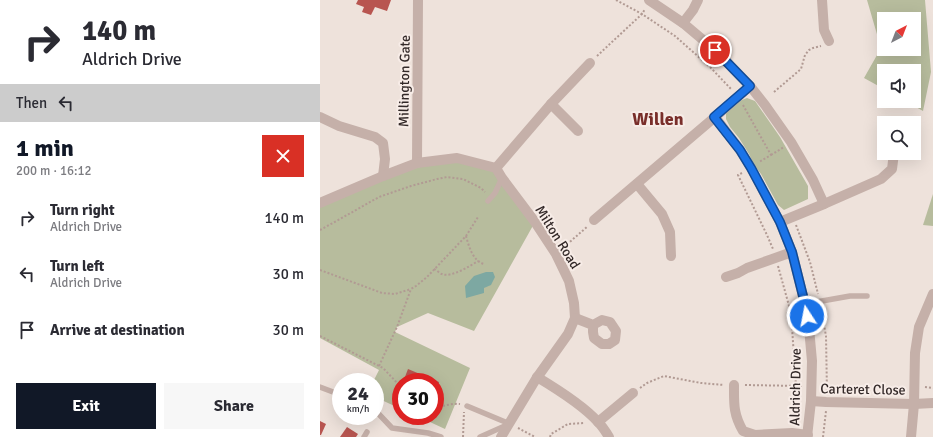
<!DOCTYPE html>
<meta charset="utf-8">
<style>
:root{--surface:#fff;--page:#f7f7f7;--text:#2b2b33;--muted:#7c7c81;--accent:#111827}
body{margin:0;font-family:Signika,sans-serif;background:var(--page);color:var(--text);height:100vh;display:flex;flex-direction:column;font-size:15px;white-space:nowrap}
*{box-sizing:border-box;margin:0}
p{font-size:13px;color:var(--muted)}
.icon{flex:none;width:22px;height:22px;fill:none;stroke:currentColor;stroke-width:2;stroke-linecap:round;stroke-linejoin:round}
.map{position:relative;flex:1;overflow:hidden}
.sheet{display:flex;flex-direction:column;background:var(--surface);width:320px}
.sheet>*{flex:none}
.top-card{background:#fff;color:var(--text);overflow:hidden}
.needle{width:26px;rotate:42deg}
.buttons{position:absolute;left:557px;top:12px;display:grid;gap:8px}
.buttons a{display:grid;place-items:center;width:44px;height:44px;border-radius:0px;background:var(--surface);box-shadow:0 4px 16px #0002;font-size:20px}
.speed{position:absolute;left:12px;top:373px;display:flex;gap:8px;font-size:20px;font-weight:700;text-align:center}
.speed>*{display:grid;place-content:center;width:52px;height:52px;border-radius:50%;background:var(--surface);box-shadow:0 4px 16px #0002;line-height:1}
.speed small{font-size:10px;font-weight:400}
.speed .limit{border:6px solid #d22;background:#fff;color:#111}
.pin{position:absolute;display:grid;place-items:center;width:34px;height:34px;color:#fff;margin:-17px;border:2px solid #fff;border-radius:50%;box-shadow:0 1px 4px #0007}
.me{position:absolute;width:44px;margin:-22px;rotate:349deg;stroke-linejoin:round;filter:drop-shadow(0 0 3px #0008)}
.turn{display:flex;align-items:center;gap:14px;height:84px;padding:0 16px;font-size:18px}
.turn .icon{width:52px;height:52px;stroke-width:2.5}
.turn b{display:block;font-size:28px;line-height:34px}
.then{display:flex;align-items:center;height:38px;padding:0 16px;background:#0003;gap:8px;font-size:15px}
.round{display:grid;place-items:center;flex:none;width:42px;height:42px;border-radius:0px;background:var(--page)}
.headline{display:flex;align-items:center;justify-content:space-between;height:68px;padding:0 16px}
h1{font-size:24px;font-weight:700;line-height:30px;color:var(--accent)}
.button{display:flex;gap:8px;margin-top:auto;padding:8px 16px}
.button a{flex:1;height:46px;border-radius:0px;background:var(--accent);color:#fff;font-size:16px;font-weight:700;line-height:46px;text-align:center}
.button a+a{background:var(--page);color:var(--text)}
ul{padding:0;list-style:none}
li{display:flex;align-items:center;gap:12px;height:56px;padding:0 16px}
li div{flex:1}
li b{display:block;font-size:15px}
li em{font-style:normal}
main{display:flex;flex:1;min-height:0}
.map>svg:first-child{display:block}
.green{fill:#b7bc9d;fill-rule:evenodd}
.water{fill:#7da8a2}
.building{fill:#b85550}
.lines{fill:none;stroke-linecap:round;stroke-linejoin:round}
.path{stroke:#b19a93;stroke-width:2;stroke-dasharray:2 2;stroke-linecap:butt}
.lane{stroke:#c5b0a9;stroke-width:5.5}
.street{stroke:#c5b0a9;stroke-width:10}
.route-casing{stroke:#114b97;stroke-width:10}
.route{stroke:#1a73e8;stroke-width:7}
.labels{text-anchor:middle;stroke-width:4;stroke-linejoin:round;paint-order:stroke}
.street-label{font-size:14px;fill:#332928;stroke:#f7ece7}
.district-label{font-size:18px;font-weight:bold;fill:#792e2a;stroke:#f7ece7}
</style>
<main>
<section class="sheet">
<div class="top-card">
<div class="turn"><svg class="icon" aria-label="right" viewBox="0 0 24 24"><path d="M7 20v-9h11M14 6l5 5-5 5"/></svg><div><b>140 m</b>Aldrich Drive</div></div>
<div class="then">Then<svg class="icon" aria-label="left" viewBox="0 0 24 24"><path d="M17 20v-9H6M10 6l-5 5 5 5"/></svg></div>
</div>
<div class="headline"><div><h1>1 min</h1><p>200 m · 16:12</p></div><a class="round" style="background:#d93025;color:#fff"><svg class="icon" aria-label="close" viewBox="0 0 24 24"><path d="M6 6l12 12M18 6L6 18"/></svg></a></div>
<ul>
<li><svg class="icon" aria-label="right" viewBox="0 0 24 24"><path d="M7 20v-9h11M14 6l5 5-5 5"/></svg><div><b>Turn right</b><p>Aldrich Drive</p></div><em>140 m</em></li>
<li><svg class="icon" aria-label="left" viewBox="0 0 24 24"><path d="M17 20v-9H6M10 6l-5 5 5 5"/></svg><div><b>Turn left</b><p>Aldrich Drive</p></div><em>30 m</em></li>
<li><svg class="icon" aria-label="arrive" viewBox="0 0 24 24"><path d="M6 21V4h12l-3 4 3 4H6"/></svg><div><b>Arrive at destination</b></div><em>30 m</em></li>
</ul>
<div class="button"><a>Exit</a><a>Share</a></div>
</section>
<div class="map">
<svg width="613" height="437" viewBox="0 0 613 437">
<rect width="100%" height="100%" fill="#eee2db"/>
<g class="green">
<path d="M547 0H605L611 72 603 111 585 101H594V71H564V89L544 78 561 48ZM564 19H594V49H564Z"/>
<path d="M427 98 435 101 460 137 488 186V199L464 210 458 205 441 174 434 165 429 154 419 138 410 127 406 119V113L417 102Z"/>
<path d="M137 158 176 168 215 222 154 331 108 313 77 327 75 332 150 368 125 429 97 416H115V382H81V409L55 397V382H53L59 370 0 338V203L63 176Z"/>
<path d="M613 194V226L603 225Z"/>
</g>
<path class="water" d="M166 272H173L175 277 171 285 164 288V293L146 298 145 286 154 276Z"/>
<g class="building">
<path d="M38 0H71L67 11 55 7 51 15 42 12 44 7 36 4Z"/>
<path d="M88 369 119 382 118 386 120 389 119 392 115 393V382H83Z"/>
<path d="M0 421 6 424 1 435H0Z"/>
<path d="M27 427 38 434 36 437H20Z"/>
</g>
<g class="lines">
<g class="path">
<path d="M296 0 322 14 355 36 390 67 412 90"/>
<path d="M277 56 322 14 325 9"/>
<path d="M454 92 481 69 485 55 489 50 493 48 501 46"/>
<path d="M423 105 451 155 439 162"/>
<path d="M451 155 464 147"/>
<path d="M422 173 418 175 447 235 453 249"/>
<path d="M476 225 490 262 498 294"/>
<path d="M0 230 20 219 59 197 91 186 117 179 127 177 143 179 161 188 165 192"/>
<path d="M146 236C149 247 153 261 164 264"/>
<path d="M244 247 268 226"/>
<path d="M458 266 471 313 476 386 473 424"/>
<path d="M114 269C117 270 120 274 122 274 131 278 150 266 158 261"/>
<path d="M0 270 62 293 75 294 91 289"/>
<path d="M501 308 506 336 507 393"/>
<path d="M0 336 63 368 81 387"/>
<path d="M59 366 77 327 91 289 96 286 107 277 146 236 158 217"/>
<path d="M425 385 482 386"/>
<path d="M501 387H584"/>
<path d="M605 387 613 388"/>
<path d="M320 388 327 383 344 376 381 383 404 385"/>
<path d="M115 406C123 407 131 403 140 404"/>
<path d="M198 428 215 437"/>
<path d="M143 437 144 412"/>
<path d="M230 437 231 434 248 424 265 423"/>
<path d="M503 437 506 411"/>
</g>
<g class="lane">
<path d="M168 201 175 193 182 178"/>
<path d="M485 304 530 296H547"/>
<path d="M0 387 21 395"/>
<path d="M147 406 190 424"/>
<path d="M55 410 72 428 108 433 121 437"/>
<path d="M44 437 47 432"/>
<path d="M160 437 187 425"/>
</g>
<g class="street">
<path d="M329 0 363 23 395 50 430 86 395 117 420 150 431 168 460 222 472 252 485 304 489 328 492 361 491 401 487 437"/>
<path d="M502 0 504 30 509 41"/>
<path d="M363 23 373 10 378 0"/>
<path d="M430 86 445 105 471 142 493 180 504 204 460 222"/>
<path d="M231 104 258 131"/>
<path d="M0 117 19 126 55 137 63 143 65 159 63 176"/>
<path d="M97 163 98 0"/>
<path d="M176 168 231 104 270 63"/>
<path d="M317 184 342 214 350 232 351 256"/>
<path d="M0 203 63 176 97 163 137 158 176 168 182 178 215 222 236 254 249 281 254 303 255 318 248 334 216 379 181 437"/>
<path d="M504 204 561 179 572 169 574 153"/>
<path d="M274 220 395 117"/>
<path d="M406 277 418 273 427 268 472 252"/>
<path d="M255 318 273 325 282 320 290 322 296 331 295 340 289 344H282L274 338 273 332V325"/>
<path d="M217 377C237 389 263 405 278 422 282 426 286 432 289 437"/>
<path d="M414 385C414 403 413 414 423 431L435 435 472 433 488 435"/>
<path d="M491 401 506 402 594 404 613 403"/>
<path d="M278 422 313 393"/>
<path d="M591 437 594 404 595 353 599 327 613 294"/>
</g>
</g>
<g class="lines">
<defs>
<path id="route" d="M395 50 430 86 394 117 420 150 431 168 460 222 472 252 485 304 487 316"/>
</defs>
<use href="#route" class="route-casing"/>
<use href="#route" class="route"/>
</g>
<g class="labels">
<g class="street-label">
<text transform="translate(84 81) rotate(-89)" y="5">Millington Gate</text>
<text transform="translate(238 237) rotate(58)" y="5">Milton Road</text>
<text transform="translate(475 387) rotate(-89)" y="5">Aldrich Drive</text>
<text transform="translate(543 389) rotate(1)" y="5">Carteret Close</text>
</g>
<g class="district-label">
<text x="338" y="125">Willen</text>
</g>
</g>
</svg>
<div class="buttons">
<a><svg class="needle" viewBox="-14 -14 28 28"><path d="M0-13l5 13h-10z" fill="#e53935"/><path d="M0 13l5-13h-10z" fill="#7c7c81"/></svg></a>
<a><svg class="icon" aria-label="sound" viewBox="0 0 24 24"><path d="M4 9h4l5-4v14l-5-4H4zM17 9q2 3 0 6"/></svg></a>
<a><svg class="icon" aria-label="search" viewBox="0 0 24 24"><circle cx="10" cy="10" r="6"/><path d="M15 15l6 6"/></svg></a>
</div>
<div class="speed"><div>24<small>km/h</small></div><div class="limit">30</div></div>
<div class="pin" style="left:395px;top:50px;background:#d93025"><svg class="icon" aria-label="arrive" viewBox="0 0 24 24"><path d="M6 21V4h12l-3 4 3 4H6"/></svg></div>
<svg class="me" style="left:487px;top:316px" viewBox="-20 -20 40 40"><circle r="17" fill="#1a73e8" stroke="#fff" stroke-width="3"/><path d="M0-11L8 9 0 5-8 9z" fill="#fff"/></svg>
</div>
</main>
